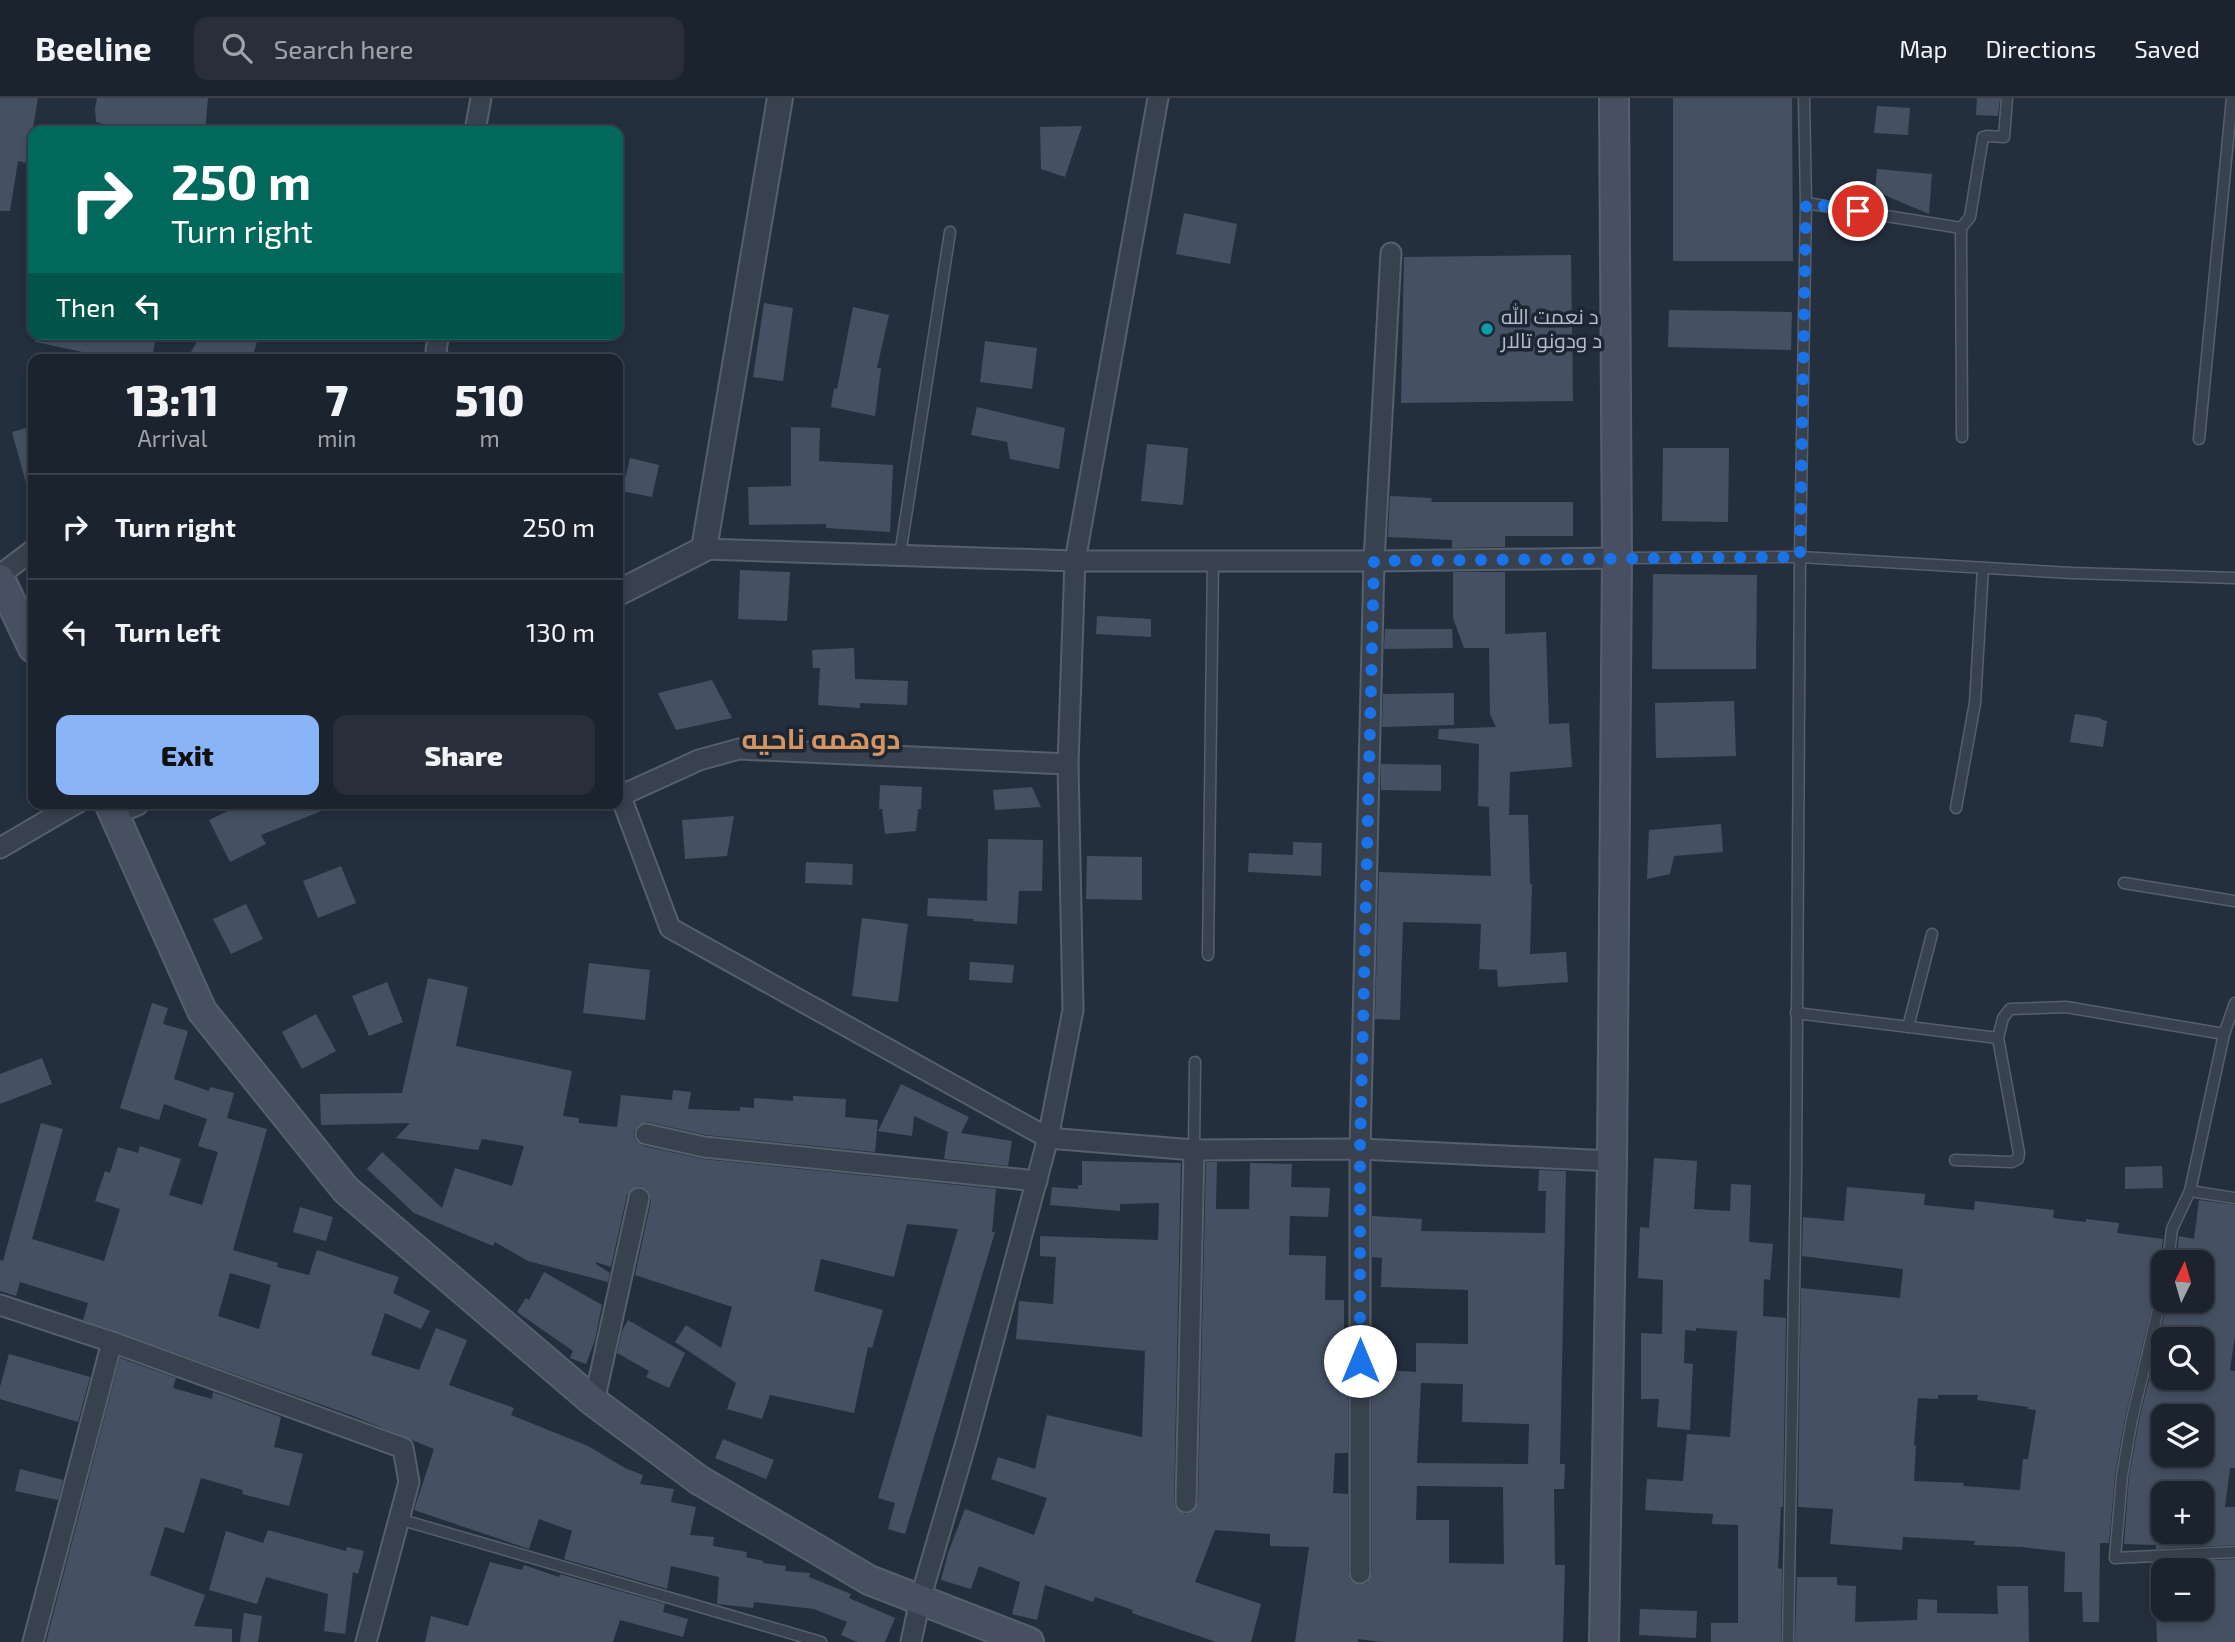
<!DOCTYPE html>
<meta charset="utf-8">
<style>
:root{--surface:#1b232e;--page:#282f3a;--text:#f1f3f6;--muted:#a0a4aa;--line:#39404a;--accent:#8ab4f8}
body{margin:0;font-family:"Exo 2",Cairo,sans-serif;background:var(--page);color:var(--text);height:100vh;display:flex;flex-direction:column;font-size:26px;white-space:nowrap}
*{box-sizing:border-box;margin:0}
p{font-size:23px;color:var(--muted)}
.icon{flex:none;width:38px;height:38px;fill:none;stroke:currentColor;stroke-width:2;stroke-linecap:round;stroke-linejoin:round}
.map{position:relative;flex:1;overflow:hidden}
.details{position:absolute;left:28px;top:256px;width:595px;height:455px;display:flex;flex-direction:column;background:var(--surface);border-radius:14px;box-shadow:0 4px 10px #0003,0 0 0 2px var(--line)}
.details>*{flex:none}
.banner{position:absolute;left:28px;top:28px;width:595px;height:214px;border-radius:14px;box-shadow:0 4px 10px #0003,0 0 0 2px var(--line);background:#00695c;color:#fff;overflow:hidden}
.needle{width:46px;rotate:5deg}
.controls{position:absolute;left:2151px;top:1152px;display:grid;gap:14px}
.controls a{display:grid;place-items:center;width:63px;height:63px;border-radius:14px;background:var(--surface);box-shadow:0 4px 10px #0003,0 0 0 2px var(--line);font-size:35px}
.pin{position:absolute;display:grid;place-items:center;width:60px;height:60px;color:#fff;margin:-30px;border:4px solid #fff;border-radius:50%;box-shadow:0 2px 7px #0007}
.me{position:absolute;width:77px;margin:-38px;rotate:0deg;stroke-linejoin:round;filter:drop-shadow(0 0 5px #0008)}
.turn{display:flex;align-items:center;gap:24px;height:147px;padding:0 28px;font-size:32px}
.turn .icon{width:91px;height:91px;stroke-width:2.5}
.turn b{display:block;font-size:49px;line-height:60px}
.then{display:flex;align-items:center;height:66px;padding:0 28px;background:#0003;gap:14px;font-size:26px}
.eta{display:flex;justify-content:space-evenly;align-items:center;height:119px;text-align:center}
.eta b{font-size:42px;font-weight:800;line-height:49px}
.cta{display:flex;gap:14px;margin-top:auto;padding:14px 28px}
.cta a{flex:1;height:80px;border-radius:14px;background:var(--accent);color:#111;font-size:28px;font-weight:800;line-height:80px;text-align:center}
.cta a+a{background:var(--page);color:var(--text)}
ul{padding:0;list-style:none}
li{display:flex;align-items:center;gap:21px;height:105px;padding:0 28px;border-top:2px solid var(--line)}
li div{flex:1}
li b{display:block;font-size:26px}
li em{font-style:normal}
header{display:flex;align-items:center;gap:42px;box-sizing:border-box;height:98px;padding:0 35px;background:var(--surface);border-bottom:2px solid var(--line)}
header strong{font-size:33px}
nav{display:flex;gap:38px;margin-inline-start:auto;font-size:24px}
.search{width:490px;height:63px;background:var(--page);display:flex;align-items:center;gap:18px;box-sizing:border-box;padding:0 24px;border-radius:14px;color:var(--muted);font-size:26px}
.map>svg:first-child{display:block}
.building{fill:#455162;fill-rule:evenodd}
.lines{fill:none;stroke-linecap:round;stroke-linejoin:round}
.service-casing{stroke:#565f6c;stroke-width:13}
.minor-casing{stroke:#565f6c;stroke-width:23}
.tertiary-casing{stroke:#565f6c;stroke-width:28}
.secondary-casing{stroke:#565f6c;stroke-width:32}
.service{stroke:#38414e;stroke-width:10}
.minor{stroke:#38414e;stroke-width:19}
.tertiary{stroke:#38414e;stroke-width:24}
.secondary{stroke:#465061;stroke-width:28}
.route{stroke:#1a73e8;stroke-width:12;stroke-dasharray:0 21.6}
.culture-dot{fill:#0f9aa8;stroke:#1d2633;stroke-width:2.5}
.labels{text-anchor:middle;stroke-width:7;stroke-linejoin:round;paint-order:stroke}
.poi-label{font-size:21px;fill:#b4bcc9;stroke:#1d2633;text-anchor:start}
.district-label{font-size:28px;font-weight:bold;fill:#d59563;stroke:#1d2633}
</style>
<header>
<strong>Beeline</strong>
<div class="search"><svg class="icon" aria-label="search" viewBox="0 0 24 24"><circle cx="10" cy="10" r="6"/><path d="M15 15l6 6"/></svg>Search here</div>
<nav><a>Map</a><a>Directions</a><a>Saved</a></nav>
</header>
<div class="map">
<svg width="2235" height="1544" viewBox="0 0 2235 1544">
<rect width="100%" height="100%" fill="#242f3e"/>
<g class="building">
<path d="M0 0H38L27 65 18 63 10 113H0Z"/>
<path d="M97 0H208L205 33H116L117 30 96 24 95 10Z"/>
<path d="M1673 0H1792L1793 163H1673Z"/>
<path d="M1977 0H2000L1998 18 1976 17Z"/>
<path d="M1877 8 1910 10 1908 37 1874 35Z"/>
<path d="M1082 28 1065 79 1041 71 1040 29Z"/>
<path d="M1877 71 1932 76 1929 116 1875 93Z"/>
<path d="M1184 115 1237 126 1230 166 1176 156Z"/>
<path d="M1571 157 1573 303 1401 305 1404 159Z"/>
<path d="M764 205 793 210 783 283 753 279Z"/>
<path d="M853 209 889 217 877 270H881L875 318 831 309 834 290 837 291Z"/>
<path d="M1669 212 1792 214 1791 252 1668 249Z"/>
<path d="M36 236H156L152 261H116L35 244Z"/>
<path d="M201 236H259L252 261H187Z"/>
<path d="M985 243 1037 250 1032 291 980 284Z"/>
<path d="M977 309 1065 330 1059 371 1010 361 1007 344 971 337Z"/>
<path d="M33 328V391L28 392 12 334Z"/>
<path d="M791 329 820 330 819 363 893 367 890 434 826 430V426L749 427 748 389 791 388Z"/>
<path d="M1147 346 1188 350 1183 407 1141 403Z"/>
<path d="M1663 350H1729L1728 424 1662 423Z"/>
<path d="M630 360 659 367 652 399 622 393Z"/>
<path d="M1390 398 1432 400 1431 404H1573V438H1505V449L1452 450V442L1388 439Z"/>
<path d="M740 472 790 474 787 523 738 521Z"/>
<path d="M1453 474H1505V536L1546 534 1549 626 1569 625 1572 669 1510 674 1509 717H1528L1530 786H1532L1530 856 1566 854 1568 884 1498 889 1497 872 1479 871 1481 826 1403 824 1400 922 1375 921 1379 774 1491 778 1489 709 1478 708 1479 646 1438 641 1439 631 1496 629 1490 616 1489 550H1464L1453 520Z"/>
<path d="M1653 476 1757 477 1756 571H1652Z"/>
<path d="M1097 518 1151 521V539L1096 536Z"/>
<path d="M1385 531H1452L1453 550 1384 551Z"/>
<path d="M854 550 855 581 908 583 907 607 860 605V610L818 607 820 570H813L812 552Z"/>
<path d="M712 582 732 620 676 632 658 595Z"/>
<path d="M1454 595V627L1382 629 1383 596Z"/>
<path d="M1734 603 1736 658 1656 660 1655 605Z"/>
<path d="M2075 616 2101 620 2102 622 2107 623 2103 649 2070 644Z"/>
<path d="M1381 666 1441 667V693L1381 692Z"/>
<path d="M880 687 922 689 921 711H918L916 733 885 736 882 711H879Z"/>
<path d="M1032 689 1041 709 995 712 993 692Z"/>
<path d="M244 705H339V706L261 737 266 746 230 764 209 722Z"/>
<path d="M734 718 727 758 685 761 682 722Z"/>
<path d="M1721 726 1723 754 1674 758 1670 776 1647 781 1649 732Z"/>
<path d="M988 741 1043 742 1042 793H1019L1017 826 973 823 974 821 927 818 928 800 987 803Z"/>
<path d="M1293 744 1322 745 1321 778 1248 774 1249 755 1293 757Z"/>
<path d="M1087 758 1142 759V802L1086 801Z"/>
<path d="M806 764 853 766 852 787 805 785Z"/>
<path d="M341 768 356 805 318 820 303 783Z"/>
<path d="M246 806 263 841 231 856 213 821Z"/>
<path d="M862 820 908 826 898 904 852 898Z"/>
<path d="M970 864 1014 867 1012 885 969 882Z"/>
<path d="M589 865 650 872 645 922 583 915Z"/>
<path d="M428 880 468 889 456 948 572 973 563 1018 579 1020V1025L617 1029 621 997 672 1002 673 992 691 994 688 1011 740 1013V1009L754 1010V1000L793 1003V998L846 1001 845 1019 878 1022 875 1054 706 1037 648 1024 638 1027 634 1033V1039L637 1044 643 1048 703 1061 996 1091 992 1134H995L905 1436 888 1431 895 1405 878 1400 958 1131 907 1126 894 1179 821 1161 814 1193 883 1212 872 1250 868 1249 854 1315 770 1297 762 1321 727 1311 736 1285 675 1244 686 1227 721 1250 732 1209 635 1177 651 1103 650 1096 647 1091 641 1088 635 1089 627 1097 611 1169 596 1164V1166L610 1175 608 1184 528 1163 495 1144 493 1148 414 1115 367 1071 382 1054 442 1110 455 1070 512 1088 524 1048 482 1041 478 1052 396 1040 410 1025 321 1027 320 996 402 995Z"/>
<path d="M387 884 403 924 369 938 352 898Z"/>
<path d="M152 905 168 910 163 926 188 933 174 981 209 993 210 989 234 995 227 1020 267 1031 233 1152 278 1165 277 1169 309 1177 317 1152 399 1179 393 1195 430 1213 421 1231 385 1215 371 1257 419 1272 436 1230 467 1242 449 1287 514 1310 511 1317 588 1348 625 1370 643 1377 640 1386 674 1391 671 1404 696 1409 690 1437 714 1439 713 1448 747 1454 746 1459 763 1463V1465L786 1468 785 1473 810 1475 809 1479 851 1496 849 1500 895 1520 885 1544H857L841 1537 847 1524 814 1511 754 1504 753 1510 717 1506 719 1479 671 1468 667 1491 564 1461 572 1433 539 1421 529 1451 414 1412 434 1351 353 1318 83 1222 88 1205 20 1184 16 1198 0 1193V1162L3 1163 41 1025 63 1031 32 1141 104 1163 120 1111 95 1103 105 1073 110 1075 118 1049 138 1055 140 1048 181 1061 169 1097 202 1107 218 1054 198 1048 207 1021 164 1006 159 1022 120 1010ZM230 1175 271 1187 259 1231 218 1218Z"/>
<path d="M316 916 336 953 302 971 282 934Z"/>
<path d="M42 960 52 986 0 1006V976Z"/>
<path d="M901 986 969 1019 961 1035 1012 1043 1008 1068 944 1061 948 1034 914 1018 912 1038 878 1033Z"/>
<path d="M1654 1060 1697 1063 1694 1111 1730 1113 1731 1086 1751 1087 1749 1144 1773 1146 1770 1182 1764 1181 1763 1218 1786 1220 1783 1409H1781L1778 1470 1782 1471 1781 1544H1711V1525H1738V1427L1712 1426 1713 1416 1645 1412 1647 1381 1683 1383 1687 1336 1730 1339 1737 1233 1696 1230V1233L1685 1232 1684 1265 1693 1266 1690 1332 1657 1329 1659 1301H1641V1235L1662 1236 1663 1182 1638 1180 1640 1129 1649 1130Z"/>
<path d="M1082 1063 1181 1065 1174 1404 1176 1410 1185 1416 1192 1414 1198 1404 1206 1064H1217L1216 1111H1249L1250 1065 1292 1066 1291 1089 1330 1090 1328 1119 1290 1118 1289 1157 1326 1158 1325 1202H1344V1269H1348V1355H1335L1333 1395 1348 1396V1475L1350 1482 1359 1487 1367 1485 1372 1475V1271L1416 1274V1245L1468 1246V1192L1381 1189 1382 1160 1372 1159V1118L1422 1121 1421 1133 1545 1135 1546 1093H1538L1539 1072 1566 1073 1560 1366H1565L1564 1391H1554L1555 1467H1565L1563 1544H1382L1358 1541V1544H1295L1309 1449 1270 1448V1436L1215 1432 1195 1484 1261 1506 1251 1544H1216L1132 1515 1133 1512 1095 1499 1093 1504 1045 1487 1037 1522 1012 1516 1020 1484 979 1468 971 1491 941 1482 948 1455 965 1411 1034 1437 1047 1400 991 1381 998 1359 1035 1371 1047 1317 1142 1339 1145 1253 1016 1241 1019 1203 1053 1206 1056 1159 1040 1158V1138L1158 1142 1159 1105 1120 1106V1113L1050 1107 1052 1089 1078 1091V1087H1082ZM1421 1285 1463 1286 1462 1324 1529 1326 1528 1366 1417 1365ZM1417 1388 1503 1389 1504 1466 1449 1465V1422H1416Z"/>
<path d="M2162 1068 2163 1090 2125 1091V1069Z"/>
<path d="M1847 1089 1925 1096 1924 1107 1974 1112 1975 1103 2054 1112 2053 1120 2086 1124V1121L2119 1125 2117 1135 2163 1141 2157 1187 2125 1320 2115 1377 2109 1445H2100L2099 1524H2083L2082 1494H2064L2065 1454 2022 1449 1974 1447 1975 1443 1903 1439 1902 1452 1830 1446 1833 1411 1798 1409 1801 1190 1900 1200 1903 1171 1802 1158 1803 1119 1844 1123ZM1938 1297H1978L1977 1302 2028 1309V1311L2036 1312 2028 1361H2023L2020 1392 1963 1388 1964 1385 1914 1383 1916 1348 1914 1347 1918 1300 1938 1301Z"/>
<path d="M2199 1102 2235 1107V1238L2230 1272 2235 1273V1370H2230L2225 1409H2235V1447L2156 1451V1447L2124 1446 2129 1379 2139 1323 2168 1202H2202V1164H2176L2179 1138 2194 1141ZM2163 1241H2202V1279H2163ZM2163 1309 2202 1316V1356H2163ZM2162 1395H2202V1433H2159Z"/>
<path d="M300 1109 333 1119 326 1143 293 1134Z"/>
<path d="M544 1174 602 1207 595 1242 586 1266 570 1260 573 1253 517 1214 526 1200 529 1202Z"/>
<path d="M628 1222 685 1255 669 1290 646 1279 649 1273 617 1255 622 1233Z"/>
<path d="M9 1256 90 1279 78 1324 0 1301V1289Z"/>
<path d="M120 1260 176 1280 173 1290 212 1301 213 1294 281 1319 274 1349 303 1356 289 1408 242 1396 243 1392 201 1380 184 1435 165 1429 150 1477 205 1497 194 1528 232 1531V1544H46Z"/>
<path d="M723 1341 774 1362 766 1381 715 1360Z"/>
<path d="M20 1371 63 1382 58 1402 15 1393Z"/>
<path d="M268 1432 346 1453 347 1449 364 1453 358 1476 353 1474 345 1536 324 1533 328 1496 266 1479 257 1506 209 1492 226 1433 263 1445Z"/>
<path d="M2235 1461V1544H2157L2156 1510H2202V1472H2156V1465Z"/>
<path d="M490 1464 522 1472 524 1467 559 1479 560 1476 665 1506 663 1514 688 1521 683 1539 620 1522 613 1544H425L431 1518 468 1528Z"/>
<path d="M1797 1479H1837V1487L1856 1488 1855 1524 1917 1522 1918 1501 1937 1502V1515L1998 1516 1997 1488H2028L2029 1544H1795Z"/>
<path d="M1640 1511 1697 1513 1696 1540 1639 1537Z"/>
<path d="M244 1515 262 1518 258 1544H240Z"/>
</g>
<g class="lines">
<defs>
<g id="service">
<path d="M1806 105 1961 130"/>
<path d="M1962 339 1961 130 1970 119 1983 39 1987 38 2004 39 2007 0"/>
<path d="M2199 341 2232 0"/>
<path d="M900 457 950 134"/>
<path d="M1621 460 1800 459 2072 475 2235 480"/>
<path d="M1956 710 1975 605 1983 470"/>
<path d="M2124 785 2235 803"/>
<path d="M1208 857 1213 462"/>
<path d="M1796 915 1998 940"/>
<path d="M1908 929 1932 836"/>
<path d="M1194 1052 1195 964"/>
<path d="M1955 1062 2012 1064 2018 1061 2019 1055 1998 940 2003 920 2010 911 2066 909 2224 936"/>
<path d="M2190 1093 2235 1100"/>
<path d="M2168 1164 2172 1131 2190 1093 2224 936 2235 905"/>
<path d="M2163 1191 2132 1321 2122 1378 2115 1460 2235 1454"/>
<path d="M399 1421 821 1544"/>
<path d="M1788 1544 1796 1076 1800 459 1806 105 1804 0"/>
</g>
<g id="minor">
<path d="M475 33 481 0"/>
<path d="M438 261 436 252 439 236"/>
<path d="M704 451 1075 463H1374L1617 460"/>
<path d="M0 477 33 452"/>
<path d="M618 691 670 830 1048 1040 1194 1052 1360 1051 1612 1063"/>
<path d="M620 698 699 662 739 651 1068 666"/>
<path d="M0 750 77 705"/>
<path d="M646 1036 704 1049 1037 1083"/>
<path d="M0 1207 112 1244 403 1350 409 1384 366 1544"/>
<path d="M594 1304 639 1100"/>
<path d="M1186 1404 1194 1052"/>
<path d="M1360 1475V1051L1374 463 1391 155"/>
<path d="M33 1544 112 1244"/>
<path d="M911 1544 920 1502 967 1341 1048 1040 1073 912 1068 666 1075 463 1158 0"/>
</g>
<g id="tertiary">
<path d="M618 495 704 451 780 0"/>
<path d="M114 714 136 705"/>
</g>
<g id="secondary">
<path d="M0 481 33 550"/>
<path d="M109 705 202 913 346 1092 594 1304 699 1382 869 1482 1029 1544"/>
<path d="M1604 1544 1612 1063 1617 460 1614 0"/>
</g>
</defs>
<use href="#service" class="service-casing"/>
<use href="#minor" class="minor-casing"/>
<use href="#tertiary" class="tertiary-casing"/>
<use href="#secondary" class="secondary-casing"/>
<use href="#service" class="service"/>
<use href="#minor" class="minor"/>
<use href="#tertiary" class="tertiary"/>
<use href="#secondary" class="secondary"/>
</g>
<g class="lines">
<path class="route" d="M1360 1263V1051L1374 463 1800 459 1806 105 1858 113"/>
</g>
<circle class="culture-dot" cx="1487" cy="231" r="7"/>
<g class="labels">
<g class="poi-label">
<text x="1501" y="226">د نعمت الله<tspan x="1501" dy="24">د ودونو تالار</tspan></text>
</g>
<g class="district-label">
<text x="821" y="651">دوهمه ناحیه</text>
</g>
</g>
</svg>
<div class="controls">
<a><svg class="needle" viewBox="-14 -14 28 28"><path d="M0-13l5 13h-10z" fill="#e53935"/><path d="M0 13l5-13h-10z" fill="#a0a4aa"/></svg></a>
<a><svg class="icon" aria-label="search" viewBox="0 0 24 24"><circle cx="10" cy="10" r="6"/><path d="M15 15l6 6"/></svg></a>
<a><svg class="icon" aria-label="layers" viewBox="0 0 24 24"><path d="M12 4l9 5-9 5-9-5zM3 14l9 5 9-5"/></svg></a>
<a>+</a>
<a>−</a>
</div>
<div class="pin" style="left:1858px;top:113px;background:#d93025"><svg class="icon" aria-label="arrive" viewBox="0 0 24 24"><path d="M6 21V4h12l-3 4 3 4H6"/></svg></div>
<svg class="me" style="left:1360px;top:1263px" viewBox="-20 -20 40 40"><circle r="19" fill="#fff"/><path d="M0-13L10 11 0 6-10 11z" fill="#1a73e8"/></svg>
<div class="banner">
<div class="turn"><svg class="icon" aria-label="right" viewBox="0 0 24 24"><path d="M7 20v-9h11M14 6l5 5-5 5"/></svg><div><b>250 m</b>Turn right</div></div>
<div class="then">Then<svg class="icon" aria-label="left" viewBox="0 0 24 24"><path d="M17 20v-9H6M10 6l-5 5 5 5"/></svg></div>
</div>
<section class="details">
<div class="eta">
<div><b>13:11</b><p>Arrival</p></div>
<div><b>7</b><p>min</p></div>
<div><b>510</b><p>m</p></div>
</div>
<ul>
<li><svg class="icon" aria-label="right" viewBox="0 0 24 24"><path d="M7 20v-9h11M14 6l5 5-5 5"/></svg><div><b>Turn right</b></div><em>250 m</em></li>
<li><svg class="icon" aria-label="left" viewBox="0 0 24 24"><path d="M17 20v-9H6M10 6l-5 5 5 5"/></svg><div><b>Turn left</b></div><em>130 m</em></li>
</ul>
<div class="cta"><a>Exit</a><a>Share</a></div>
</section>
</div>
